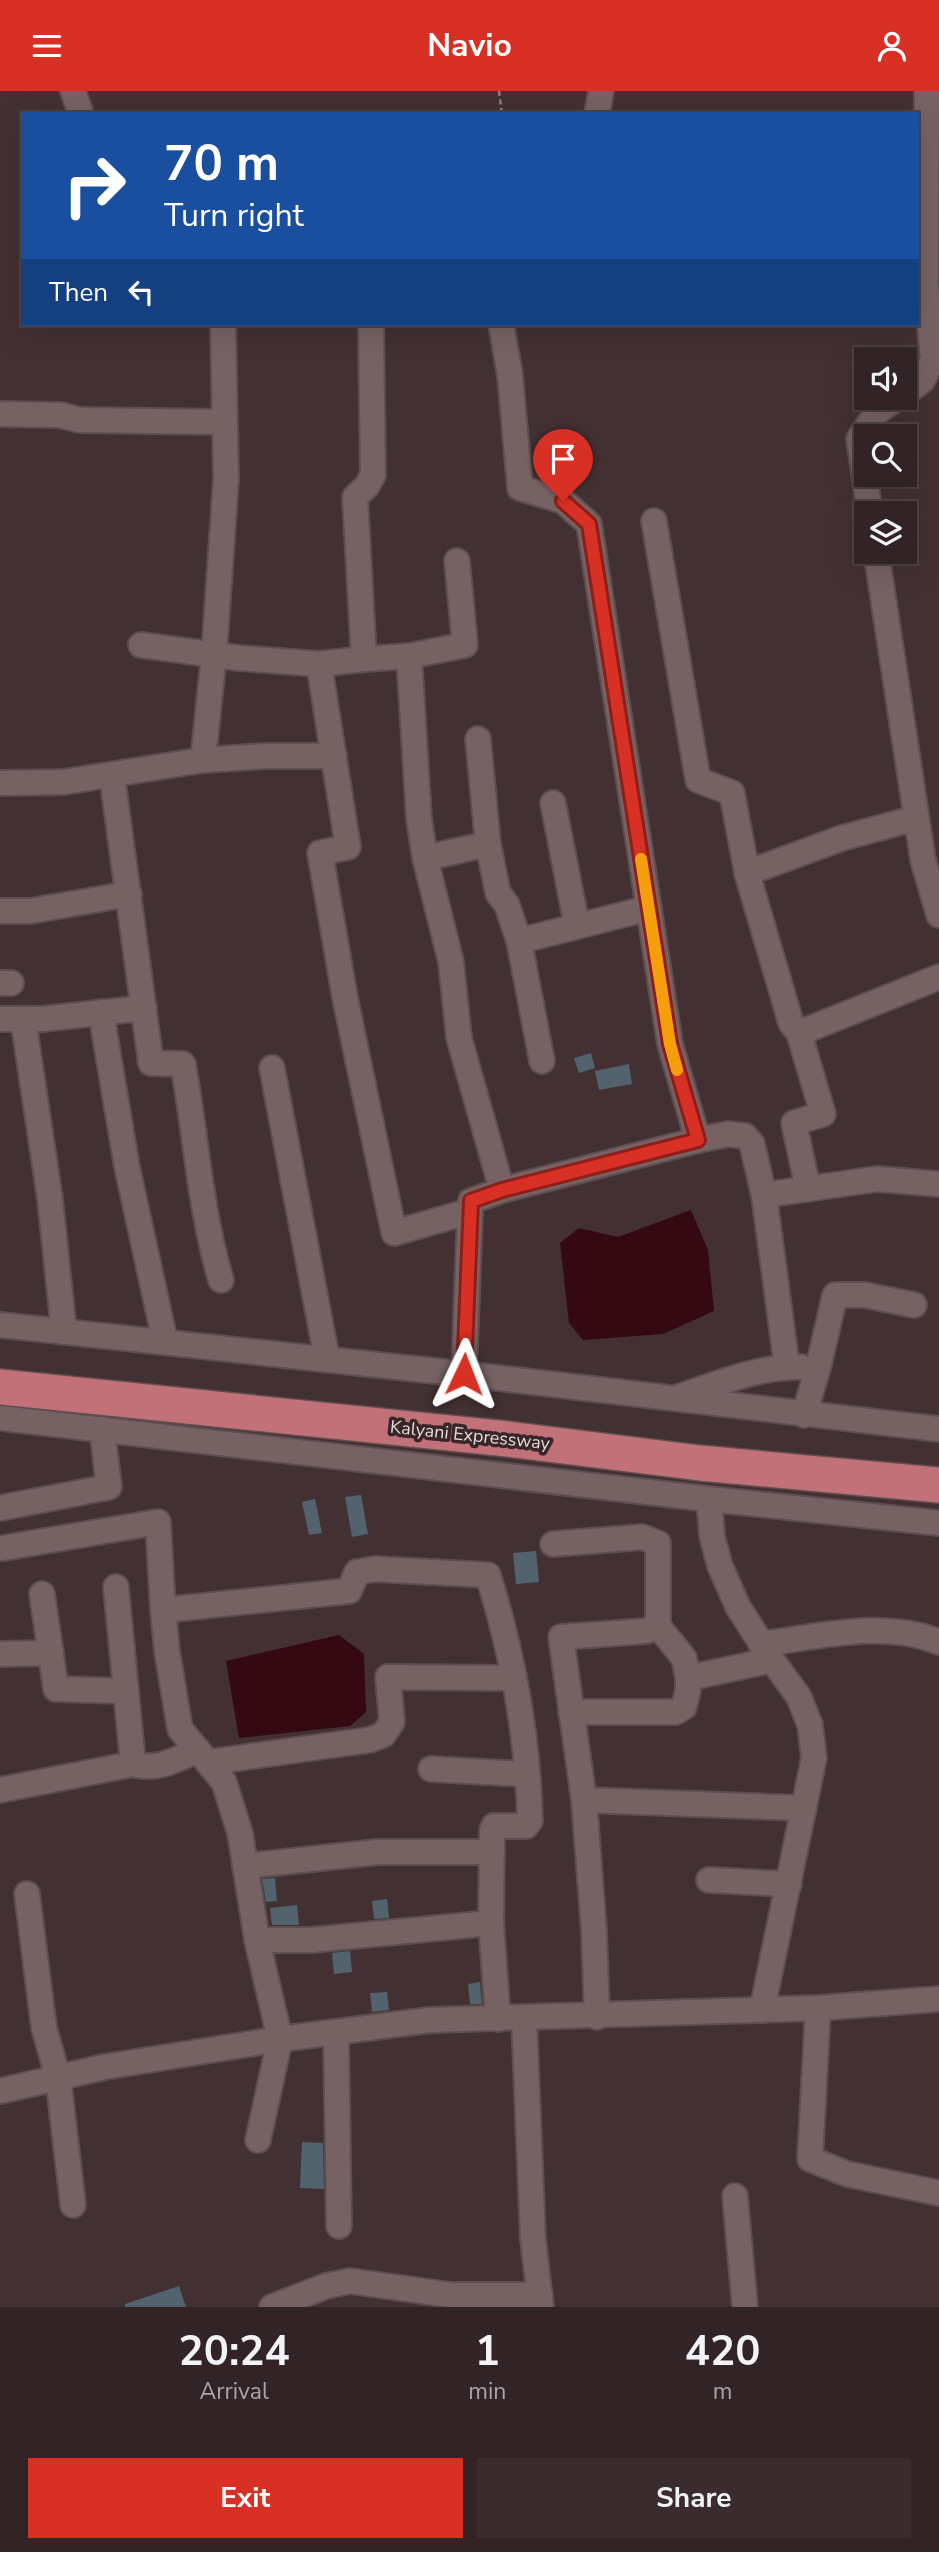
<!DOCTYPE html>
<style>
:root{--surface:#322426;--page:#3a2c2e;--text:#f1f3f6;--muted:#a8a4a7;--line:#4d4143;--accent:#d93025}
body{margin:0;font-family:"Nunito Sans",sans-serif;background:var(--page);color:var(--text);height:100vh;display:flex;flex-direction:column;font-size:26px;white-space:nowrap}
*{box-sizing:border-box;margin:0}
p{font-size:23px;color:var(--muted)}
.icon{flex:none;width:38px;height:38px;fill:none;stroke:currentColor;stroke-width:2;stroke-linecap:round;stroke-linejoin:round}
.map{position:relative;height:2216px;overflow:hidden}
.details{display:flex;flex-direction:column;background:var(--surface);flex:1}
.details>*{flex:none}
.hud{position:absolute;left:21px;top:21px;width:898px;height:214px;border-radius:0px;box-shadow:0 7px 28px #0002,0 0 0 2px var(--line);background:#1a4fa0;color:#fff;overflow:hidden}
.tools{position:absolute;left:854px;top:256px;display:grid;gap:14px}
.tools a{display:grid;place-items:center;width:63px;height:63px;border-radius:0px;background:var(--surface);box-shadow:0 7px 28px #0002,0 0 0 2px var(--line);font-size:35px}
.pin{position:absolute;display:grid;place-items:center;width:60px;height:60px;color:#fff;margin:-72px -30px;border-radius:50% 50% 50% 0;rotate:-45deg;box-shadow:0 0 7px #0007}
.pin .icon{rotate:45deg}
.me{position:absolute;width:77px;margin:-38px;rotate:2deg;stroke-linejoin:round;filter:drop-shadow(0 0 5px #0008)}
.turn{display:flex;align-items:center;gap:24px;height:147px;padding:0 28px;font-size:32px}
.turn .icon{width:91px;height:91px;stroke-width:2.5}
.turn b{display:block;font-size:49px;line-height:60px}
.then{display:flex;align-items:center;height:66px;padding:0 28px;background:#0003;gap:14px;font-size:26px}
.eta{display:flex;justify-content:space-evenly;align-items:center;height:119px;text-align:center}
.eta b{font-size:42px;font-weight:700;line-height:49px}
.action{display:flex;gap:14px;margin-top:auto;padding:14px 28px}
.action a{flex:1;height:80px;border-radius:0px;background:var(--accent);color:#fff;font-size:28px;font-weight:700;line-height:80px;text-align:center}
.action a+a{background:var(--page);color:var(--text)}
header{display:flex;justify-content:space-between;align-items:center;height:91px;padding:0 28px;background:var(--accent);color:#fff;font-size:32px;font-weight:700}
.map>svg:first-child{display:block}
.water{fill:#350911}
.building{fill:#53636e}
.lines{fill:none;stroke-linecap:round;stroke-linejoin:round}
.minor-casing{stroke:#5e4e4f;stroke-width:28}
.highway-casing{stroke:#5e4e4f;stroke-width:38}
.path{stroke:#8f7e80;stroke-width:2.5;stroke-dasharray:5 3.5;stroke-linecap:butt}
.minor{stroke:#776263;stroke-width:24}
.highway{stroke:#c27178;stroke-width:35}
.route-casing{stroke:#8d1f18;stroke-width:18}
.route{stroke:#d93025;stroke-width:12}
.slow{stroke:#f59e0b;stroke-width:12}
.labels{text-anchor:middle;stroke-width:7;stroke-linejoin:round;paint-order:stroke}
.street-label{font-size:18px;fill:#e6d9da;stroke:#382628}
</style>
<header><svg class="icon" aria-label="menu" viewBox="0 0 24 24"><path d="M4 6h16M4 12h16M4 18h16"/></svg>Navio<svg class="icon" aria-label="person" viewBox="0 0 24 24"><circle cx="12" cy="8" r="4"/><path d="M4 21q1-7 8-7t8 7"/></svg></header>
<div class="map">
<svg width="939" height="2216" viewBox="0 0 939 2216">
<rect width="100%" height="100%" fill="#433032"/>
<g class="water">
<path d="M691 1119 708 1159 714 1220 663 1243 583 1249 569 1232 560 1152 579 1137 618 1146Z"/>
<path d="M339 1544 364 1563 366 1621 350 1635 239 1647 226 1570Z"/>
</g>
<g class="building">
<path d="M591 962 595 977 579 982 574 967Z"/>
<path d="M629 973 632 993 599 999 595 980Z"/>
<path d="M361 1404 368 1443 352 1446 345 1406Z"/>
<path d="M315 1408 322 1442 309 1444 302 1411Z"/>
<path d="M536 1460 539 1491 516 1493 513 1462Z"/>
<path d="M275 1787 277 1810 266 1811 262 1788Z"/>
<path d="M387 1808 389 1827 374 1828 372 1810Z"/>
<path d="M297 1814 299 1834H272L270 1817Z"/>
<path d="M350 1860 352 1881 334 1883 332 1862Z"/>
<path d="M480 1891 482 1913H470L468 1893Z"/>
<path d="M387 1901 389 1919 372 1921 370 1902Z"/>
<path d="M302 2051 323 2052 324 2098 300 2097Z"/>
<path d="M179 2195 186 2216H125V2213Z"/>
</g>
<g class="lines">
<defs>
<g id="minor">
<path d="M73 0 81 23"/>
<path d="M597 23 601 0"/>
<path d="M501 233 510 284 520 397 563 410 589 433 670 953 698 1049 728 1043 745 1045 752 1053 764 1104 877 1088 939 1093"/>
<path d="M371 236 373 384 367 395 355 406 364 568 319 573 348 756 320 762 345 907 394 1142 470 1120 464 1283"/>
<path d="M905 302 922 290 933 268 926 194 927 0"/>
<path d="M0 323 60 324 80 329 223 331"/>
<path d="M870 422 859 348 877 321 898 306"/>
<path d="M654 430 698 689 732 702 747 782 842 747 916 727"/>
<path d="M876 460 923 769 939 824"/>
<path d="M141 554 239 567 319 573"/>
<path d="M409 565 419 728 425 767 488 753"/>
<path d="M364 568 409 565 465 554 457 470"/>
<path d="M478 648 488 753 498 802 507 814 519 850"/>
<path d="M203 669 214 564 226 388 223 233"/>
<path d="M112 685 151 972 183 973C196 1044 200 1119 221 1189"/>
<path d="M0 692 64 691 203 669 266 665H334"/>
<path d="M553 712 577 835"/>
<path d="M425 767 451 871 459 947 502 1099 471 1110 470 1120"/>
<path d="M747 782 791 932 799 942 823 1023 794 1032 808 1098"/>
<path d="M0 820H30L129 803"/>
<path d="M0 892H11"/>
<path d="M101 921 127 1076 165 1250"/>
<path d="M0 928H42L144 917"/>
<path d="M23 928 50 1108 64 1241"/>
<path d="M799 942 939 886"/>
<path d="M542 970 519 850 649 817"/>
<path d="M272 977 327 1268"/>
<path d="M502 1099 698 1049"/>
<path d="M764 1104 787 1276"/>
<path d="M0 1234 464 1283 939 1338"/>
<path d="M681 1305C721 1292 759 1275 801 1276"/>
<path d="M804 1324 818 1277 835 1204H865L914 1214"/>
<path d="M0 1327 709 1408 939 1432"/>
<path d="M709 1408 712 1445 720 1475 738 1516 772 1569 799 1606 810 1634 814 1667 762 1919"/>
<path d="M0 1417 109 1396 102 1338"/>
<path d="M553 1453 642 1446 658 1452V1535"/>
<path d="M3 1457 158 1431 163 1519"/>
<path d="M116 1496 133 1673"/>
<path d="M42 1503 56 1598 126 1600"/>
<path d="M761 1553C818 1546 885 1528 939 1551"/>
<path d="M0 1563 51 1562"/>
<path d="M571 1621H676L684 1616 688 1599V1587"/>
<path d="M210 1671 369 1649 383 1644 392 1631 388 1586 514 1587"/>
<path d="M431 1678 526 1683"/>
<path d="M0 1699 133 1673C157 1680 176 1669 198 1659"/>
<path d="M584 1709 804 1717"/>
<path d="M245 1775 378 1761H492"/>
<path d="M709 1789 789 1793"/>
<path d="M27 1803 44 1937 58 1986 73 2114"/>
<path d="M257 1849H311L491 1832"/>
<path d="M818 1917 810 2068 847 2083 939 2102"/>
<path d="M597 1926 594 1840 584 1709 561 1546 646 1540 658 1535 684 1567 688 1587 772 1569"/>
<path d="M524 1927 533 2148 541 2216"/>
<path d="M336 1941 339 2135"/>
<path d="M0 2000 104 1976 280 1948 430 1929 818 1917 939 1908"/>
<path d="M258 2049 280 1948 257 1849 240 1742 224 1691 180 1638 167 1560 163 1519 349 1500 357 1481 375 1478 488 1484C513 1564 528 1647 530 1730L526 1735H494L492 1740 491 1832 498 1928"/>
<path d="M735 2105 745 2216"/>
<path d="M272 2216 326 2195 350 2190 451 2204H540"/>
</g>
<path id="highway" d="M0 1296 508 1348 700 1372 939 1394"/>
</defs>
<use href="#minor" class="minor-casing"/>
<use href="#highway" class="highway-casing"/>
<path class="path" d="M499 0 502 23"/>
<use href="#minor" class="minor"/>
<use href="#highway" class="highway"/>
</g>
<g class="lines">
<defs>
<path id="route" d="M464 1283 471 1110 502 1099 698 1049 670 953 589 433 563 410"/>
</defs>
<use href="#route" class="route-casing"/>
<use href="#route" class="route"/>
<path class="slow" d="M641 768 670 953 677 979"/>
</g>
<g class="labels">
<g class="street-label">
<text transform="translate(470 1344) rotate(6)" y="6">Kalyani Expressway</text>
</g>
</g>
</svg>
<div class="tools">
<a><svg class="icon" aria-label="sound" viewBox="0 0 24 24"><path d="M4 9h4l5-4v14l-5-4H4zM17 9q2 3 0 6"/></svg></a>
<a><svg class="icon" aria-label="search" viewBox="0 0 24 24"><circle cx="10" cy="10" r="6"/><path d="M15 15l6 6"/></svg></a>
<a><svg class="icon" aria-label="layers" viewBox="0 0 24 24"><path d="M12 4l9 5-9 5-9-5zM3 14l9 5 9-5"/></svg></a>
</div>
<div class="pin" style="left:563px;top:410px;background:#d93025"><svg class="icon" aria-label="arrive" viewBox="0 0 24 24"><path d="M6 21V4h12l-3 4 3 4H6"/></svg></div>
<svg class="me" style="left:464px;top:1283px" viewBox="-20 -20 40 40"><path d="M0-17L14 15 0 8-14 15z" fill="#d93025" stroke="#fff" stroke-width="4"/></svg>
<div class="hud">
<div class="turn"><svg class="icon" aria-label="right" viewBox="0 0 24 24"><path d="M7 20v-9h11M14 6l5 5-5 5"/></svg><div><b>70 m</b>Turn right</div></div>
<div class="then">Then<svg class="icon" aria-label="left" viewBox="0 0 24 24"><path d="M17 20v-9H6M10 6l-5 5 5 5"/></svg></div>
</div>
</div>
<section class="details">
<div class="eta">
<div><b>20:24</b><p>Arrival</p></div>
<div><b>1</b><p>min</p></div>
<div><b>420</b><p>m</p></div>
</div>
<div class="action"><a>Exit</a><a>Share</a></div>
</section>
